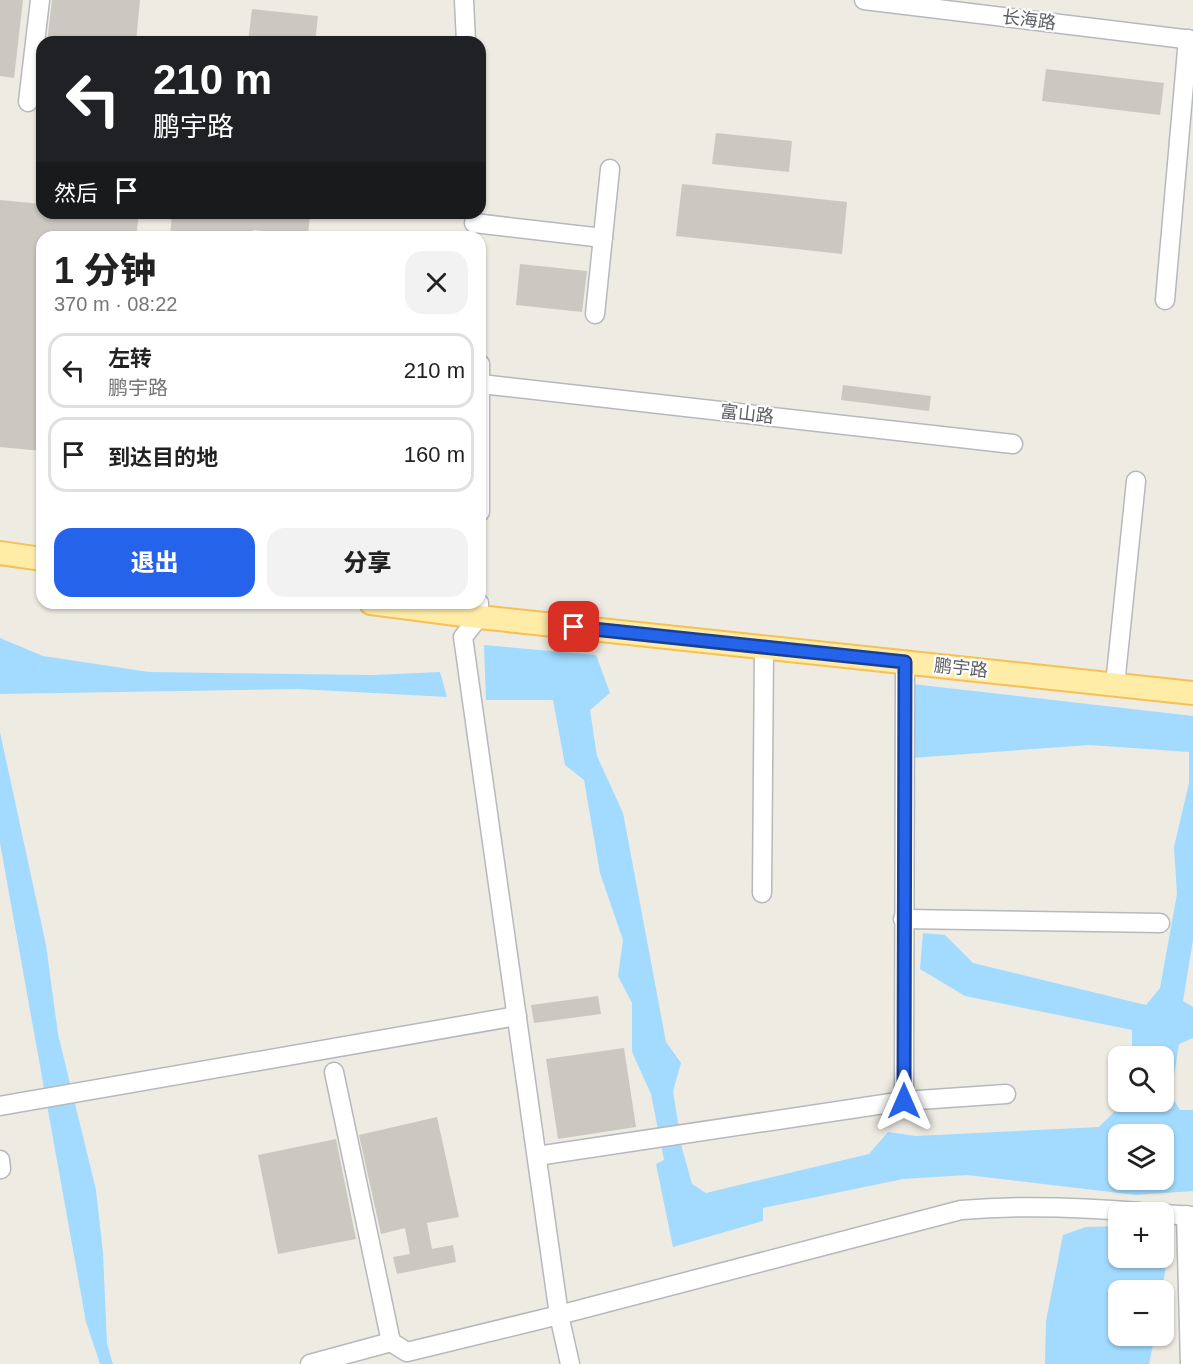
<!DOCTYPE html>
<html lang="zh">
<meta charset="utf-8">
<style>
:root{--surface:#fff;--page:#f2f2f2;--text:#222;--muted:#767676;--line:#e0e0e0;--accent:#2563eb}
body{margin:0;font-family:Arial,"Noto Sans SC",sans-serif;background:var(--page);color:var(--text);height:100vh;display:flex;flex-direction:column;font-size:22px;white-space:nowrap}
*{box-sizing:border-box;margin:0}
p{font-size:20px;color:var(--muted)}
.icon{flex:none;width:33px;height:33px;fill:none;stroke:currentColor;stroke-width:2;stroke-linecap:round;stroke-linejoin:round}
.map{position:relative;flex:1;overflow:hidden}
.side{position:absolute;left:36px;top:231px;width:450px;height:378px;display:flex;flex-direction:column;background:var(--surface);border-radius:18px;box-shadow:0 2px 4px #0004}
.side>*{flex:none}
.top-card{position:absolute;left:36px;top:36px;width:450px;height:183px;border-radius:18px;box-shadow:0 2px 4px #0004;background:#202124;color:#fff;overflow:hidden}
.tools{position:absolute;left:1108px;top:1046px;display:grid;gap:12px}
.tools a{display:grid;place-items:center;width:66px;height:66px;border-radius:12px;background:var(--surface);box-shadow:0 2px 4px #0004;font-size:30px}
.pin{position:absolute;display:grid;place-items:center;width:51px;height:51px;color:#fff;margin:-26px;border-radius:12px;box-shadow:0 3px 9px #0006}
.me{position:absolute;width:66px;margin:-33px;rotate:0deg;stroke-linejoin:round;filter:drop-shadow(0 0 4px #0008)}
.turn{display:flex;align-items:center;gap:21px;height:126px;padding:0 18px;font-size:27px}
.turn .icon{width:78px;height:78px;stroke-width:2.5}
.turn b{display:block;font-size:42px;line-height:51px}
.then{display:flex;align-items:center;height:57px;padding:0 18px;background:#0003;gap:12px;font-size:22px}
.round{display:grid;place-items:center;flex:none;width:63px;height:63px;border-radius:18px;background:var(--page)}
.overview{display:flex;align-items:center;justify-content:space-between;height:102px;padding:0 18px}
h1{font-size:36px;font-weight:800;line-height:45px}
.button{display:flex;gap:12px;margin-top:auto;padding:12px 18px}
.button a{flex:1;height:69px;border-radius:18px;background:var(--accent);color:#fff;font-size:24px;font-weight:800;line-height:69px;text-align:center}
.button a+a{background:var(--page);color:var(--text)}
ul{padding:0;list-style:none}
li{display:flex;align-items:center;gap:18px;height:75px;margin:0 12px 9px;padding:0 6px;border:3px solid var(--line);border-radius:18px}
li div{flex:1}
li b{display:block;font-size:22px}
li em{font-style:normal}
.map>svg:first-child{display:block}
.water{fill:#a2dbff;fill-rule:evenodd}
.building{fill:#cbc8c2}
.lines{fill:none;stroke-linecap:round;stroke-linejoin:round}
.minor-casing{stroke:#b5b9bd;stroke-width:21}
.major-casing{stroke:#f6c054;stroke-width:26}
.minor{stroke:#fff;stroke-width:18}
.major{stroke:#ffeca7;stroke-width:22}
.route-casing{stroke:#184099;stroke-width:15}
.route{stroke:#2563eb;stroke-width:10}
.labels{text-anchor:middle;stroke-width:4.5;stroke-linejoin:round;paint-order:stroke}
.street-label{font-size:18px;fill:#5b5f64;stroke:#fff}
</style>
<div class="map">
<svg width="1193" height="1364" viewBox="0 0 1193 1364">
<rect width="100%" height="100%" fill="#eeebe3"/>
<g class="water">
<path d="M0 638 43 656 149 672 373 675 440 672 447 697 298 689 0 694Z"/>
<path d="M484 645 596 655 610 693 590 710 597 756 623 813 666 1042 681 1063 673 1091 682 1148 692 1184 706 1193 869 1154 888 1132 916 1136 1099 1127 1125 1101H1164V1056H1132V1030L965 996 920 969 923 933 945 935 973 963 1146 1005 1160 988 1177 894 1174 847 1189 783V752L1090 745 911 758 912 684 1193 716V940L1183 1001 1193 1007V1038L1179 1044 1171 1095 1180 1110H1193V1191L1136 1195 967 1175 903 1179 763 1208V1221L673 1247 656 1164 664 1160 651 1094 632 1052V1003L618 976 623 940 600 873 584 780 565 765 553 700H486ZM1119 1134H1164V1179H1119Z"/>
<path d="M0 732 46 945 58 1034 96 1190 103 1253 107 1344 113 1364H100L86 1322 0 843Z"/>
<path d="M1119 1226V1257H1162L1166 1266 1162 1290H1119V1335H1155L1149 1364H1045L1046 1321 1063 1235 1086 1227Z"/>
</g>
<g class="building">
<path d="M0 0H23L14 78 0 76Z"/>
<path d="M52 0H140L136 42H47Z"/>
<path d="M252 9 318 16 315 42H248Z"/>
<path d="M1046 69 1164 83 1160 115 1042 101Z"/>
<path d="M716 133 792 141 789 172 712 164Z"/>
<path d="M682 184 847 202 842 254 676 236Z"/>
<path d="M0 200 42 204V213L139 215 136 237H42V451L0 447Z"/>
<path d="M172 213H310L308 236 253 230 252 237H170Z"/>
<path d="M520 264 587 271 582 312 516 305Z"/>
<path d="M843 385 931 396 929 411 841 400Z"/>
<path d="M598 996 601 1014 534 1023 531 1005Z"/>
<path d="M624 1048 636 1127 558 1139 546 1059Z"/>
<path d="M437 1117 459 1217 427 1223 432 1249 453 1245 456 1262 397 1274 393 1257 410 1254 405 1228 381 1234 359 1135Z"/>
<path d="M336 1139 356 1239 278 1254 258 1155Z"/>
</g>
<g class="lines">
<defs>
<g id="minor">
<path d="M464 0 466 42"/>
<path d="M864 0 1193 40"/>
<path d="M28 102 40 0"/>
<path d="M474 223 603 238"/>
<path d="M1165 300 1188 39"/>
<path d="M595 314 610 169"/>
<path d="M480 364V512"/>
<path d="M481 384 1013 444"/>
<path d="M479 603V617L463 637 559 1315 570 1364"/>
<path d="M1115 685 1136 481"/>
<path d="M762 893 764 647"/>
<path d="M903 919 1160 923"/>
<path d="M334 1072 391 1342 407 1352 559 1315 961 1210C1022 1205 1080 1207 1140 1212"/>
<path d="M904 1101 905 662"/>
<path d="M0 1106 517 1016"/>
<path d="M537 1156 904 1101 1006 1094"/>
<path d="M0 1160 1 1169"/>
<path d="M1164 1214 1193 1216"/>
<path d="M1186 1215 1190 1364"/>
<path d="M310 1364 391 1342"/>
</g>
<g id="major">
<path d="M0 553 42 559"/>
<path d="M371 603 479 617 1193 693"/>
</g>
</defs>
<use href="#minor" class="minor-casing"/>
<use href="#major" class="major-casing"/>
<use href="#minor" class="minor"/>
<use href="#major" class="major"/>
</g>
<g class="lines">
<defs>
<path id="route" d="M574 627 905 662 904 1101"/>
</defs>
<use href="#route" class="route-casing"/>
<use href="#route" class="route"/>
</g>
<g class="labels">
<g class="street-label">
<text transform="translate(1029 20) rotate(7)" y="6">长海路</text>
<text transform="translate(747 414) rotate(6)" y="6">富山路</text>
<text transform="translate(961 668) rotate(6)" y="6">鹏宇路</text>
</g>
</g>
</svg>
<div class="tools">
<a><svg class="icon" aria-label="search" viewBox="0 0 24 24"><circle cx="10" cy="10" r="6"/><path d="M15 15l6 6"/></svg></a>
<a><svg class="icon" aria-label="layers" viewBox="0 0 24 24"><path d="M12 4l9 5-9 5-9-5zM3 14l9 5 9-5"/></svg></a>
<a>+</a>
<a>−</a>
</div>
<div class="pin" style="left:574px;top:627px;background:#d93025"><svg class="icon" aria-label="arrive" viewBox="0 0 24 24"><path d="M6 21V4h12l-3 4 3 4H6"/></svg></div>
<svg class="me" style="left:904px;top:1101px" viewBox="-20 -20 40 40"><path d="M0-17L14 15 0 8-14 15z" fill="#2563eb" stroke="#fff" stroke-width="4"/></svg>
<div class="top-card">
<div class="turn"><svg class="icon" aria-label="left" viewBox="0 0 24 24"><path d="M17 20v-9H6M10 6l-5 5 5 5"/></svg><div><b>210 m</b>鹏宇路</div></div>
<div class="then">然后<svg class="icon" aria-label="arrive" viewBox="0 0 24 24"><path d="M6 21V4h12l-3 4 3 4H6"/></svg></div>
</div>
<section class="side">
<div class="overview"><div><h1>1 分钟</h1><p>370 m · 08:22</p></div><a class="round"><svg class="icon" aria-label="close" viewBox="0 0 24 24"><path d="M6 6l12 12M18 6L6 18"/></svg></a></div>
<ul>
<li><svg class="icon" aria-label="left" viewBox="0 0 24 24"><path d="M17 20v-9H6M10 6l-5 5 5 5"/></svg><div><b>左转</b><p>鹏宇路</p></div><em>210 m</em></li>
<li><svg class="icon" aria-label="arrive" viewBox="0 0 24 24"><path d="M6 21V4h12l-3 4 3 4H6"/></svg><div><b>到达目的地</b></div><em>160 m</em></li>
</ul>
<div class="button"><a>退出</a><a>分享</a></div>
</section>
</div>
